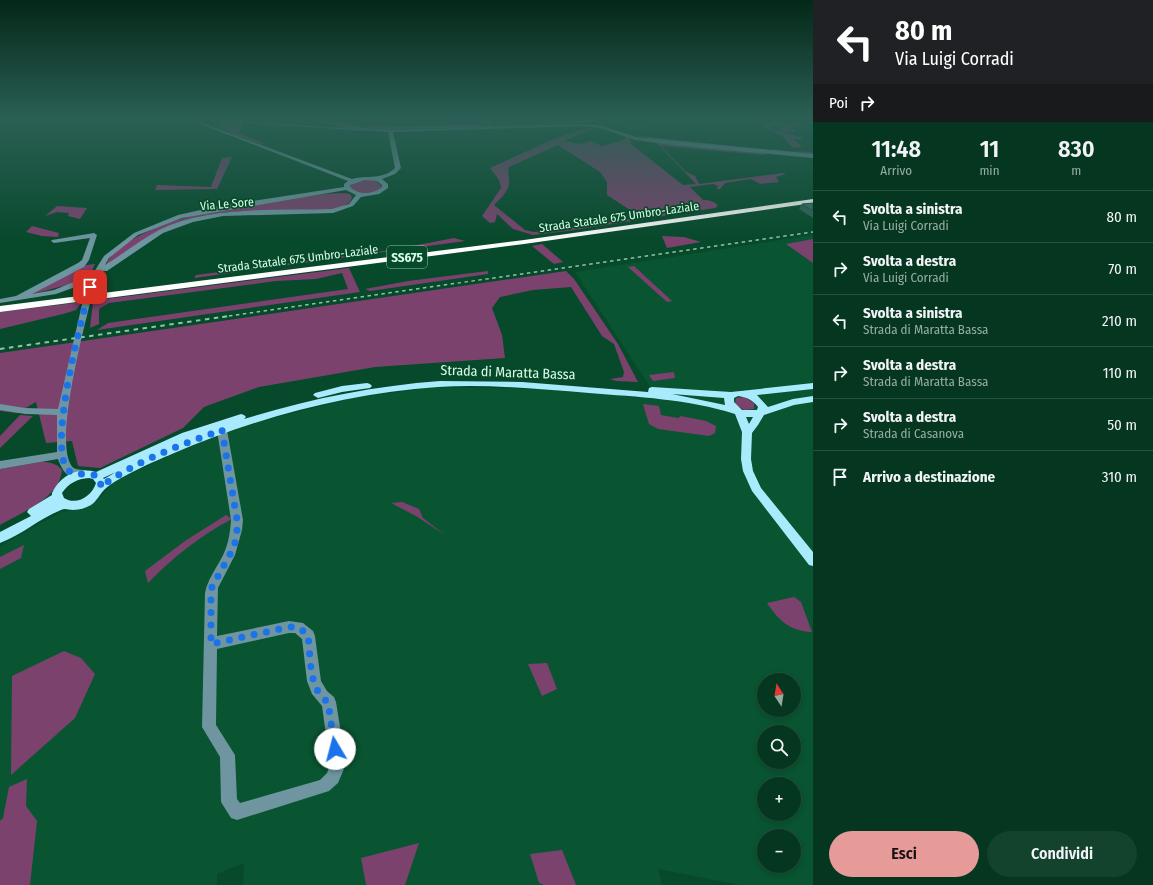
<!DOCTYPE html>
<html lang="it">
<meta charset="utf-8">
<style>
:root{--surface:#053720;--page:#13422d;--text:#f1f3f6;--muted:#97aca5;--line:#26513e;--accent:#e69b98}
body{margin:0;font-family:"Fira Sans Condensed",sans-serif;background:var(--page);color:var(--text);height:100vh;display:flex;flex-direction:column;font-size:15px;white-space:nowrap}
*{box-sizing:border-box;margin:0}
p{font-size:13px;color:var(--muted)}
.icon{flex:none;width:22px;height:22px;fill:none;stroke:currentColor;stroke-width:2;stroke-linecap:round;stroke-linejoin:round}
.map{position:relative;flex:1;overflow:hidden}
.side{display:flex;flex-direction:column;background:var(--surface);width:340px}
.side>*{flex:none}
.top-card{background:#202124;color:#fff;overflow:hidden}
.needle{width:26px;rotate:348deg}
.buttons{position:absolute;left:757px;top:673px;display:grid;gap:8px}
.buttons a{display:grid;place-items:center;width:44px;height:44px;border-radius:50%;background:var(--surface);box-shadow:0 2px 6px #0003,0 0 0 1px var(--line);font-size:20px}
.pin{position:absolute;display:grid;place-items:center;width:34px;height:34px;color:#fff;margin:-17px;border-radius:8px;box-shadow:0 2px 6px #0006}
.me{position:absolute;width:44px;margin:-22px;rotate:352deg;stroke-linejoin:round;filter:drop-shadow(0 0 3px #0008)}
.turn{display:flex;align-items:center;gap:14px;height:84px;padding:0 16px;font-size:18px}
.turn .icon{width:52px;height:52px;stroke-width:2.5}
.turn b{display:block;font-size:28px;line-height:34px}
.then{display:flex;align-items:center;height:38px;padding:0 16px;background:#0003;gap:8px;font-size:15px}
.eta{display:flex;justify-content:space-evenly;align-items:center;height:68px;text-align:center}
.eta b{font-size:24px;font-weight:600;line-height:28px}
.action{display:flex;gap:8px;margin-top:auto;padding:8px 16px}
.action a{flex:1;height:46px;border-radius:24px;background:var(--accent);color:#111;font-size:16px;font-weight:600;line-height:46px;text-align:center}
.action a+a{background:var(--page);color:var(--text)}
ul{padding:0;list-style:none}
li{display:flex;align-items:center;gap:12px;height:52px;padding:0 16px;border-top:1px solid var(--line)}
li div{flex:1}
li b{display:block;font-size:15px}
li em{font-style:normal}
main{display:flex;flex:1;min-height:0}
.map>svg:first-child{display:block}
.built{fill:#095431;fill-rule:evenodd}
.green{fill:#7c426e;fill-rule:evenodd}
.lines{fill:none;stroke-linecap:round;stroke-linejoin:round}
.stream{stroke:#8495d8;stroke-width:1}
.minor{fill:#6e95a0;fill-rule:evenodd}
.major{fill:#a9eafc;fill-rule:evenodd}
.highway{fill:#fdfdfd;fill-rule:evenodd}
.rail-far1{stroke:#92c2a8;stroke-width:1.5;stroke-dasharray:3.5 3.5;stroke-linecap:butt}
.rail{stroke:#92c2a8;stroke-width:2;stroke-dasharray:4.5 4.5;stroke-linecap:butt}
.wall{fill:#2f6055}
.building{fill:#377063;stroke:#264e45}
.route{stroke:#1a73e8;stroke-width:7;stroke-dasharray:0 12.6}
.labels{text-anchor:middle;stroke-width:3.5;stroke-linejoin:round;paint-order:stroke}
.far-street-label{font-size:12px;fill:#d7fde5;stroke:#07492b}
.shield{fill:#07492b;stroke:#99c7ad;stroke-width:1}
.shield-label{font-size:13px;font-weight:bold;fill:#d7fde5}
.street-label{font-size:14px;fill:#d7fde5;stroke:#07492b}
</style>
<main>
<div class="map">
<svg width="813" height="885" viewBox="0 0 813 885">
<rect width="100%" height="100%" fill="#07492b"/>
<g class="built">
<path d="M655 119H702L714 132 627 130 620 126 642 124Z"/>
<path d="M813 235V885H740L658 869 662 885H243L244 863 217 874V885H18L0 823V546L61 512 83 509 100 498 113 482 199 442 265 420 353 398 436 387 546 389 658 399 575 272ZM764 680H794V710H764ZM764 732H794V762H764ZM764 784H794V814H764ZM764 836H794V866H764Z"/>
</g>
<g class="green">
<path d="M242 119 243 122 239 133 266 144C258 145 218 129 213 122L241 124 237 122Z"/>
<path d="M309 119H319L365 127 372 125 411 126 477 123 482 124V127L364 131 332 129 335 125 343 127Z"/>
<path d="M470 119H488L493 125 552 123 591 119 592 121 566 124 488 127 480 119Z"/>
<path d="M762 123H802L804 126 791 127 796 130 795 132H784L778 129 783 127 782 125 771 126 774 130 801 137 803 139H794L802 147 793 148 781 135 766 129Z"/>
<path d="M595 128 564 141 579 144 591 141 602 146 620 141 627 137 631 138V144L683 185 696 184 656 142 764 153 765 155 661 146 686 172 695 176 699 184 783 173 786 174 776 177 779 182 760 184 751 179 725 183 720 189H717L718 186 713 184 690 187 703 200C709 200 715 201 718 206L715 208 567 231 533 235 513 229 497 214 495 222 490 223 482 216 501 188 499 180 490 168 556 138 581 130ZM558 145 600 172 607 182V195L633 212 637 218 534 232 525 230 494 205C500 199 508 192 509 184 510 178 507 173 509 167Z"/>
<path d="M632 135 769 150C776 148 781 151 789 151 797 152 805 151 813 152V155L650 139Z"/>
<path d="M232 157 217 189 155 190 157 185 211 187 222 158Z"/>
<path d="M360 180H375L382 186C376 197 359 194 350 188V185Z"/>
<path d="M344 193 350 194 352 197 350 202 338 209C293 215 246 207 201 216 166 224 136 247 106 265 113 243 166 222 188 217 207 211 228 210 248 206 279 201 312 194 344 193Z"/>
<path d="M57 206 87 208 80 219 68 216 69 213 57 212 45 216Z"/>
<path d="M32 226 59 233 58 237 42 236 26 232Z"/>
<path d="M662 236 684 237 701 242 667 248Z"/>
<path d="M454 238 465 241 194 278 196 275 392 250Z"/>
<path d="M813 239V263L786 244Z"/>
<path d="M542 244 563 262 554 264 532 246Z"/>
<path d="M95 264 89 277 78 282 29 295 86 265Z"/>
<path d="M634 266 672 301 667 302 628 267Z"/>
<path d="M349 268 360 292 97 330 108 323 348 289 342 273 316 279 276 281 109 303 99 309V324L90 328 93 302 98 300Z"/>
<path d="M488 271V274L370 291 365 289 408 281Z"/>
<path d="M566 271 574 279 618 344 638 382 616 381 610 379 623 377 624 372 614 344 602 336 571 287 533 290 500 297 492 308 502 335 505 358 375 367 259 387 204 407 183 428 100 468 78 466 72 441 46 443 36 402 17 413 0 411V353Z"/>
<path d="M82 302 76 310 63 314 0 329V312Z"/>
<path d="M674 372 675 378 653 381 649 375Z"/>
<path d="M744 397 754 403V409L744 410 735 404 736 398Z"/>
<path d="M643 404 659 406 661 415 678 418 681 416 706 421 716 426 715 433 709 436 658 429 649 424Z"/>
<path d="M20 415 33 416 0 448V436Z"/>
<path d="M41 462C50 462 56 463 62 470 59 499 22 512 0 525V469Z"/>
<path d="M402 502 419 509 423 518 445 535 416 516 391 503Z"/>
<path d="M226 515 232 519C201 535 172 558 148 583L145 571 185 541Z"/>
<path d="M24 545 21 558 0 569V557Z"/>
<path d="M794 597 801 602 812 632C790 631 779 621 767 603Z"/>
<path d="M64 651 81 658 95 674 75 718 11 775 12 676Z"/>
<path d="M547 663 557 689 542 696 528 664Z"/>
<path d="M27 779 26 806 37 821 30 885H0V821L3 818 9 787Z"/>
<path d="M419 843 405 885H366L361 858Z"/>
<path d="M562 850 576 885H544L539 883 530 854Z"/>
</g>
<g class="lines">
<g class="stream">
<path d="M198 119 362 130"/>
<path d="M552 125 604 119"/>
<path d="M381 128 493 127"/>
</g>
<g class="minor">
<path d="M187 119H192L352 179C367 175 383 180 395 168L388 132 362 130 313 120 311 119 362 128 390 130 585 124 603 126 636 137 813 154V158L672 145 635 140 600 128 585 126 393 132 401 168 395 174 382 179 388 184V188L379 194 361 197 353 206 333 213 223 216 193 222 163 233 107 271H102L94 287C86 321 54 438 71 465 74 471 82 469 88 471L89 474 88 477C71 482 63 474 58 459L0 469V461L57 452V415L25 414 0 410V404L25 408 58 409 86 287 89 282 56 294 0 303V299L16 296 78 263 82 260 90 238 54 243 51 241 52 240 94 233 97 235 89 260 84 267 32 294 54 290 86 277H91L104 256 134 233 178 215 214 207 344 187V184L348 181ZM365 180 377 181 382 185V187C372 195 359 195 350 187V185ZM346 190 356 195 349 204 332 209C276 211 211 205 159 230 140 240 123 254 105 265L109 258 138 235 182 218Z"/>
<path d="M222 426 227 430 243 520 242 530 235 555 218 588 217 636 289 621 303 623 313 631 315 636 321 681 327 691 334 697 336 702 346 764 338 783 329 791 237 820 231 818 221 802 220 757 202 727 205 593C207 581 215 570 221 559 228 547 230 534 231 520L217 430ZM289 633H295L302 639 307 681 312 694 322 706 330 764 327 773 320 780 240 803 237 799 235 755 216 725 217 649Z"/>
</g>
<g class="major">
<path d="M440 381 522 382 648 392 649 388 652 387 731 392 813 383V389L757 395 768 407 793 399 813 396V402L794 405 764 415 758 425 752 433 751 459 753 471 761 488 813 552V566L809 565 752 491 743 471 741 459 742 432 735 414C688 399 638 397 589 393 539 389 488 384 438 387 347 393 256 418 172 454 155 461 116 478 104 490 99 495 97 501 91 505 86 508 79 510 73 510 68 510 65 508 61 510 40 518 22 535 0 543V532L31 516 27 512 29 509 52 495V493C60 476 77 467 96 472L182 433 241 414 244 415 246 417 244 419C309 399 373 386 440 381ZM672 394 724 398 725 405ZM738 396C746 397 753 400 758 407L757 410H742L734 402V398ZM746 417H753L749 424ZM116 472 104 479 103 478ZM89 478 93 479 96 483C92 496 77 506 64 498L62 493C69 483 77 479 89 478Z"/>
<path d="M367 383 370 384 372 386 370 388 342 392 318 398 313 395 315 393 342 386Z"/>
</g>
<path class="highway" d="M813 199V203L524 244 0 312V306L524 240Z"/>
<path class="rail-far1" d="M222 317 813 232"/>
<path class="rail" d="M0 349 229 316"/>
</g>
<path class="wall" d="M813 203V218L799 209 802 204Z"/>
<path class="building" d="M813 203V211L802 204Z"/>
<linearGradient id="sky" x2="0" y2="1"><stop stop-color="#042818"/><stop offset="0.49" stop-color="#2b5f55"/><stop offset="1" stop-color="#2b5f55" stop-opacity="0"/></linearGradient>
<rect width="813" height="242" fill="url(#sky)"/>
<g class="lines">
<path class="route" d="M90 287C82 319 47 446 68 470 75 477 88 472 97 476L101 483 100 487C136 461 180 445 222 430L237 520V533L234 547 212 587 211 593V644L289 627C298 627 302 629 308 636 311 658 308 689 328 702L335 749"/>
</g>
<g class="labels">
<g class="far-street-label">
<text transform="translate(227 204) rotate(-5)" y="4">Via Le Sore</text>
<text transform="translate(619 217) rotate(-8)" y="4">Strada Statale 675 Umbro-Laziale</text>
<text transform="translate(298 259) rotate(-7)" y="4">Strada Statale 675 Umbro-Laziale</text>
</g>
<rect class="shield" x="387" y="246" width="40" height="22" rx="3"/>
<g class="shield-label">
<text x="407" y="262">SS675</text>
</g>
<g class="street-label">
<text transform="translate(508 372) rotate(2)" y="5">Strada di Maratta Bassa</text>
</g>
</g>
</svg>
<div class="buttons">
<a><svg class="needle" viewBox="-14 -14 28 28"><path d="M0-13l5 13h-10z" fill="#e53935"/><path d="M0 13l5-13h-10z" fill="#97aca5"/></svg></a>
<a><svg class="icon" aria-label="search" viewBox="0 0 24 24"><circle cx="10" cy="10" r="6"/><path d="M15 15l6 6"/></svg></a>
<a>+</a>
<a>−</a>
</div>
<div class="pin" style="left:90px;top:287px;background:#d93025"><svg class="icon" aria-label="arrive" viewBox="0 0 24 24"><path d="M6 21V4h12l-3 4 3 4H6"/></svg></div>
<svg class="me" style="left:335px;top:749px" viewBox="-20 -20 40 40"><circle r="19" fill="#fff"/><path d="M0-13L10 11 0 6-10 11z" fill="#1a73e8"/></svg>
</div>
<section class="side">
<div class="top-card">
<div class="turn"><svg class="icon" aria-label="left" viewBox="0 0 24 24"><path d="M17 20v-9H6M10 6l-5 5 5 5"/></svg><div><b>80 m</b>Via Luigi Corradi</div></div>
<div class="then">Poi<svg class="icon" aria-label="right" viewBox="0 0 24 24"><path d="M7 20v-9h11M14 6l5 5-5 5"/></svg></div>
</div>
<div class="eta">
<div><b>11:48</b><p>Arrivo</p></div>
<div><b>11</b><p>min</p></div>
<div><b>830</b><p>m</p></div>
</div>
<ul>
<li><svg class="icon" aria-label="left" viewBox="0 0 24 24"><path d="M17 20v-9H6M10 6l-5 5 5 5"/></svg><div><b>Svolta a sinistra</b><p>Via Luigi Corradi</p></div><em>80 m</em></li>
<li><svg class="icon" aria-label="right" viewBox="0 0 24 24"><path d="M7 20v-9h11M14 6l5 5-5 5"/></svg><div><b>Svolta a destra</b><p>Via Luigi Corradi</p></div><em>70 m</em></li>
<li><svg class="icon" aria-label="left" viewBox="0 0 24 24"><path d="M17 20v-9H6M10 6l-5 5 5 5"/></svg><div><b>Svolta a sinistra</b><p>Strada di Maratta Bassa</p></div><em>210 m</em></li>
<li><svg class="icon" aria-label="right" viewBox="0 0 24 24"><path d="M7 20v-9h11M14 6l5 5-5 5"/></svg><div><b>Svolta a destra</b><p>Strada di Maratta Bassa</p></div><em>110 m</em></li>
<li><svg class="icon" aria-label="right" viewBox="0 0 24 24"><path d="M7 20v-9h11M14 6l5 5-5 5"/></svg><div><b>Svolta a destra</b><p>Strada di Casanova</p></div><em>50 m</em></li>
<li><svg class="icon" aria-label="arrive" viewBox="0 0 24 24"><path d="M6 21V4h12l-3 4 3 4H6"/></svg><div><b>Arrivo a destinazione</b></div><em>310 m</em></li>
</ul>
<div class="action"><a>Esci</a><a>Condividi</a></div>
</section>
</main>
